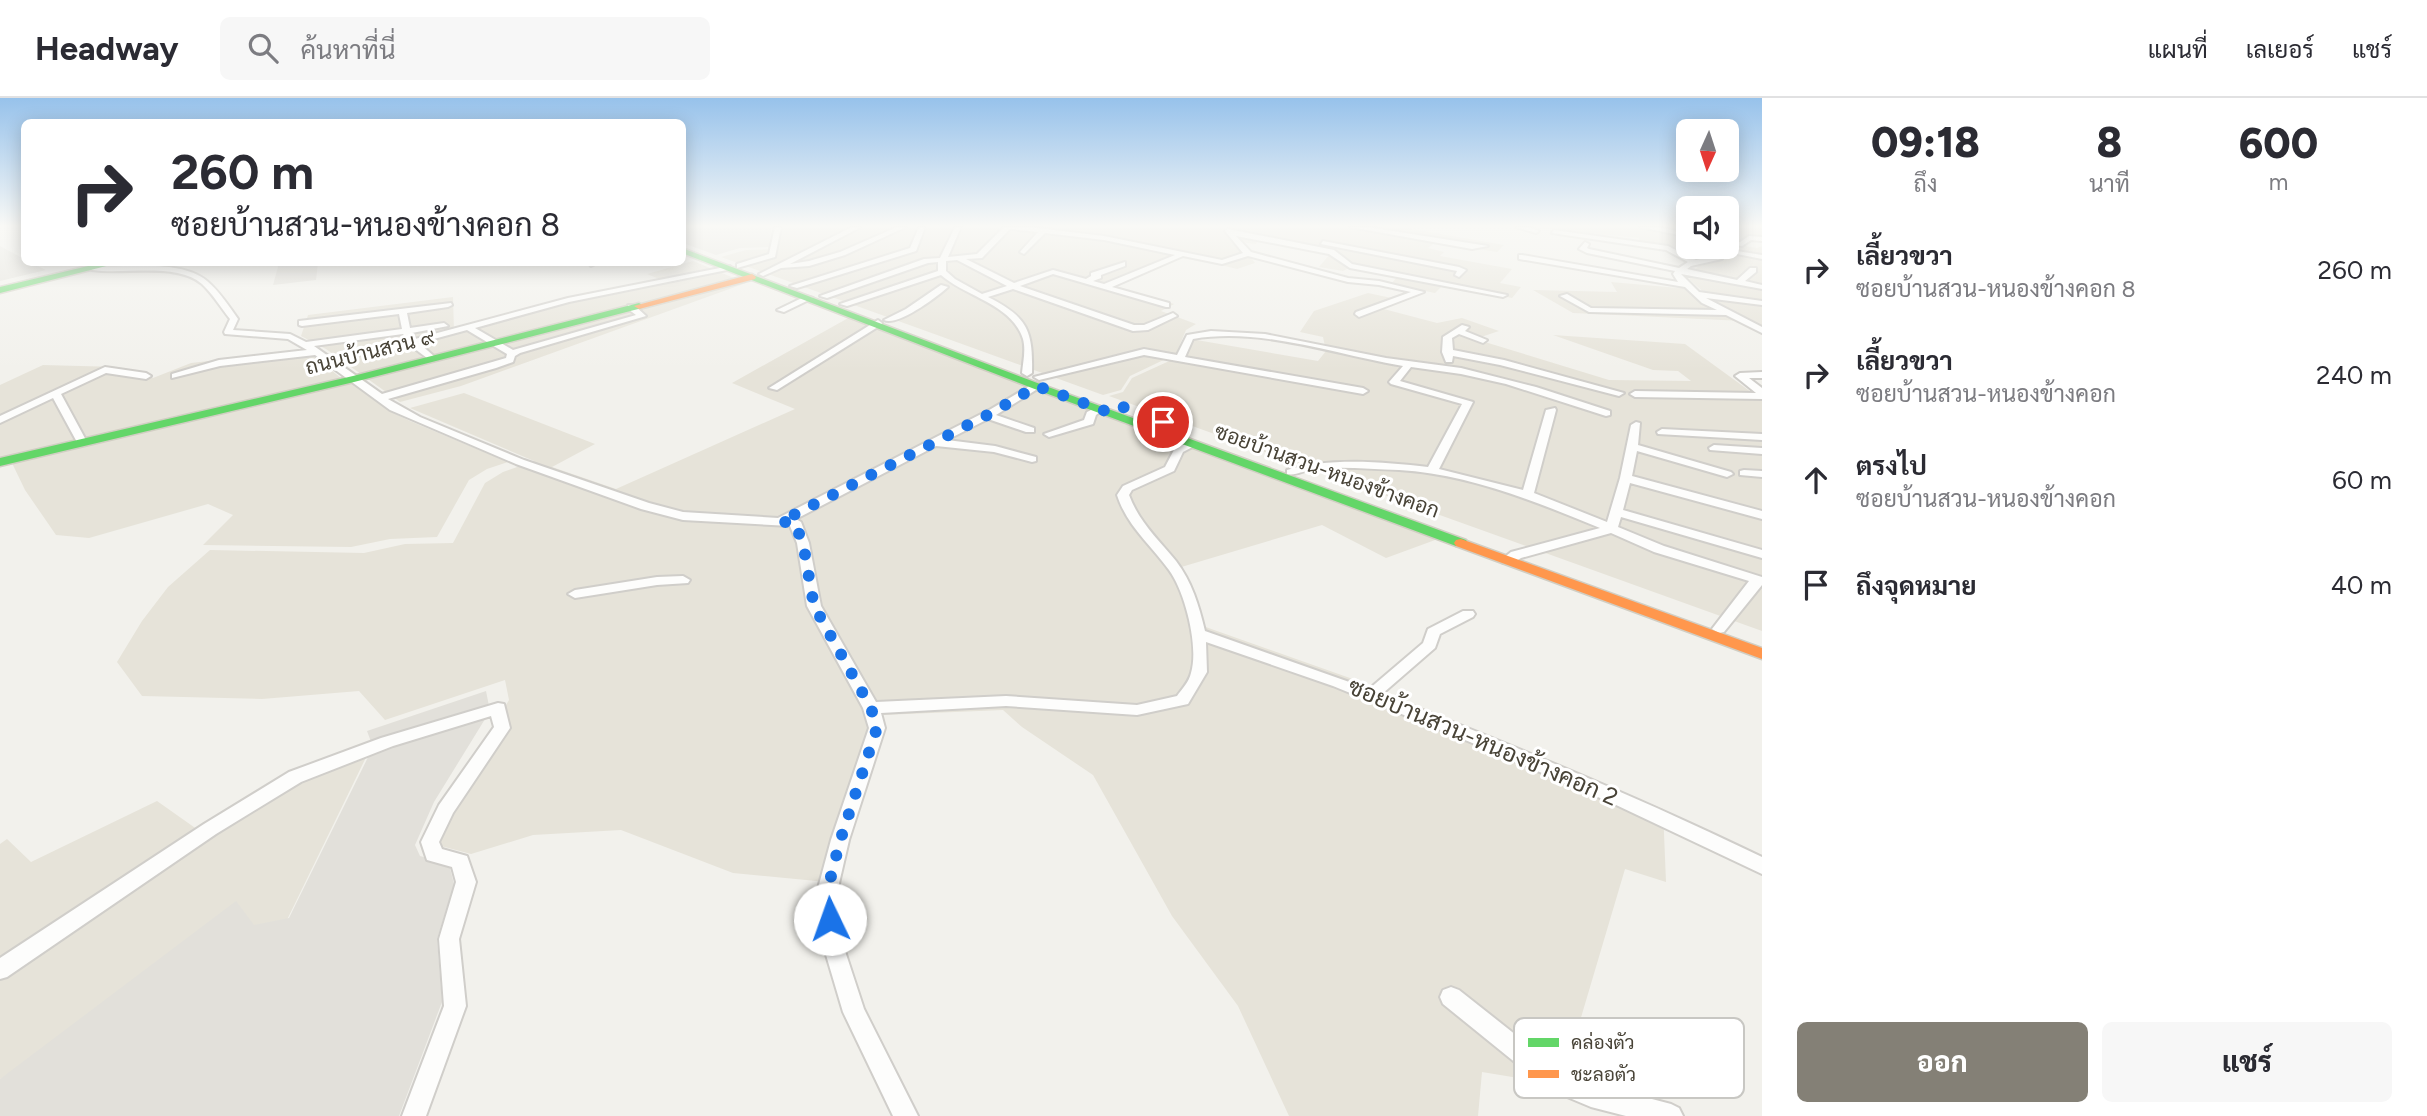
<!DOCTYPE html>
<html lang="th">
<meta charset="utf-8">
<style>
:root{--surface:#fff;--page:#f7f7f7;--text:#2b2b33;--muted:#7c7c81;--line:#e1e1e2;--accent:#848076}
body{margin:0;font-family:Figtree,Sarabun,sans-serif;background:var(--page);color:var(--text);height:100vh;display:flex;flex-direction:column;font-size:26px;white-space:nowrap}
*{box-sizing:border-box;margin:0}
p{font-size:23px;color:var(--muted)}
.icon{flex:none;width:38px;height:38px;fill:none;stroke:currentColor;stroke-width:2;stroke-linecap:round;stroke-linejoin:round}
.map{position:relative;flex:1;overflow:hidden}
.side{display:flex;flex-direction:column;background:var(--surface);width:665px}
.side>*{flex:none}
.guide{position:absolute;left:21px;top:21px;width:665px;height:147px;border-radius:10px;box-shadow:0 4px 18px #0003;background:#fff;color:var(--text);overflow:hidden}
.needle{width:46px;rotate:183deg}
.controls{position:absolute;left:1676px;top:21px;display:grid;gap:14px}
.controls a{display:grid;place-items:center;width:63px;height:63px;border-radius:10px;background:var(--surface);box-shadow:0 4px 18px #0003;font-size:35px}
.pin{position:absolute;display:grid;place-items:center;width:60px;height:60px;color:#fff;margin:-30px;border:4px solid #fff;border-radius:50%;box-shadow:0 2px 7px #0007}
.me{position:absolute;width:77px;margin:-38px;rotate:357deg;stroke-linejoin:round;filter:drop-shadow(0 0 5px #0008)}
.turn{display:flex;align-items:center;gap:24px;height:147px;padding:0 35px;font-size:32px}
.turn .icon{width:91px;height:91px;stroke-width:2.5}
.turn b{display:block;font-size:49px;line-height:60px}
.eta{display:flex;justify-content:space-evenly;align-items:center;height:119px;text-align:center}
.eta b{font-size:42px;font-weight:800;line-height:49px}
.cta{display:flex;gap:14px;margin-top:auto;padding:14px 35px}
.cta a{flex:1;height:80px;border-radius:10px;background:var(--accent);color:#fff;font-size:28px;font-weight:800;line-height:80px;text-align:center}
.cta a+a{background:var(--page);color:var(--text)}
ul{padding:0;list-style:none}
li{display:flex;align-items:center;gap:21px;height:105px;padding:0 35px}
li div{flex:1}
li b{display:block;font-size:26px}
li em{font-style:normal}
header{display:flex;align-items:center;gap:42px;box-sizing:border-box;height:98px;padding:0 35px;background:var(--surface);border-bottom:2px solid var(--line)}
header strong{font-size:33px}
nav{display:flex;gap:38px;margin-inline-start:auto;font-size:24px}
.search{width:490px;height:63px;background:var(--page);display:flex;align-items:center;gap:18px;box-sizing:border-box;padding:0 24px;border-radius:10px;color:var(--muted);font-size:26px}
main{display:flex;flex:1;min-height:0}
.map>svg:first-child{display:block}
.residential{fill:#e6e3d9}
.industrial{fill:#e2e0da}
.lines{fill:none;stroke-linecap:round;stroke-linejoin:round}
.street-casing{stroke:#d0ceca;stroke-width:4}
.fast-casing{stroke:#d1cec3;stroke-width:3}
.slow-casing{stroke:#d1cec3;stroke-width:3}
.street{fill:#fdfdfc;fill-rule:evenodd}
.fast{fill:#63d668;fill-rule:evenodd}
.slow{fill:#ff974d;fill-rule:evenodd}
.route{stroke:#1a73e8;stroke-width:12;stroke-dasharray:0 21.6}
.labels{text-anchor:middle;stroke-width:6;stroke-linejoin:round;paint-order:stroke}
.far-street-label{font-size:21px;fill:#484337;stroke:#fff}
.street-label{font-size:24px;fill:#484337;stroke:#fff}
.key{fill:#fff;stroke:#c8c7c3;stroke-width:2}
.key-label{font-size:19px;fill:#484337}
</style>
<header>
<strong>Headway</strong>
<div class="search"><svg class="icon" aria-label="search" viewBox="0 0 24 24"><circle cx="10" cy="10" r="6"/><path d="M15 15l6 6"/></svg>ค้นหาที่นี่</div>
<nav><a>แผนที่</a><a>เลเยอร์</a><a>แชร์</a></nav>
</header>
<main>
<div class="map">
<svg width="1762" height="1018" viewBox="0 0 1762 1018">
<rect width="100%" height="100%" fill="#f2f1ec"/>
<g class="residential">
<path d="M778 129H1400L1504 147 1497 154 1436 144 1428 150 1444 154 1440 158 1512 171 1500 185 1521 189 1512 200 1444 186 1435 195 1391 186 1397 179 1349 170 1343 173 1319 169 1330 156 1258 142 1256 146 1239 144 1255 165 1237 171 1217 166 1221 164 1184 155 1112 187 1174 206 1161 213 1196 226 1186 232 1176 256 1130 278 1121 292 1103 297 721 159 746 152 777 151Z"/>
<path d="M1529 129H1689V149H1712L1718 155 1639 144V140Z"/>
<path d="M1727 129H1762V139L1744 148 1757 150 1762 148V228L1716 205 1690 182 1689 177 1699 168 1729 161 1731 157 1722 149H1727Z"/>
<path d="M693 163 746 185 461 288 400 304 326 251 301 238 308 217 453 199 454 233 662 182 647 176Z"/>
<path d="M1611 184 1690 191 1744 223 1573 215 1533 192 1617 194Z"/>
<path d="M1368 195 1396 201 1380 210 1437 225 1462 220 1499 233 1475 241 1609 282 1691 283 1678 273 1653 272 1553 237 1685 246 1762 302V533L1109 298 1123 294 1132 280 1178 259 1185 240 1318 263 1326 253 1323 239 1300 234 1314 213Z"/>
<path d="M850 219 1446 438 1386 460 1322 427 1178 470 1200 527 1364 585 1663 711 1666 784 1625 771 1561 987 1482 974 1478 1018H1289L1238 908 1172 818 1093 677 1022 629 1003 612 883 617 885 629 837 785 733 775 621 732 533 737 471 756 441 748 436 736 454 694 509 602 505 582 385 622 359 593 262 601 142 598 117 564 142 523 168 489 210 452 364 455 405 446 453 445 485 385 503 374 534 363 410 310 464 295 595 346 552 369 616 391 795 311 732 285Z"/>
<path d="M307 252 342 281 0 360V287L43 267 119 269 153 280 191 265Z"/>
<path d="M351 285 389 313 410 323 508 364 487 371 469 382 437 439 390 441 351 449 203 447 233 417 208 406 89 440 56 437 25 392 12 365Z"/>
<path d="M371 649 285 826 0 981V746L7 741 31 764 157 703 208 739 265 702Z"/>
</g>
<g class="industrial">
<path d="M683 129H771L770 149 740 150 716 157 683 145Z"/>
<path d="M0 148 24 161V164L31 165 46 172 0 183Z"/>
<path d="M276 165H318L316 182 273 187 278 169Z"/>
<path d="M486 593 490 613 434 704 415 747 420 758 449 766 454 786 437 841 442 904 399 1018H0V981L236 803 254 827 289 820 373 649 367 633Z"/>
</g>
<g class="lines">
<defs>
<g id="street">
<path d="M775 129H781L775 159 737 170V166L769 156Z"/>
<path d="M852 129H861L790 166 809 163 840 154 897 129H906L845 157 809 168 781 170 763 178 759 176Z"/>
<path d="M919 129H925L916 153 797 190 790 188 910 150Z"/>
<path d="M955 129H961L948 159 977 156 1004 129H1029L1104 138 1222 162 1243 155 1225 133 1228 131 1334 152 1352 166 1507 197 1503 199 1350 170 1329 156 1236 138 1251 154 1348 180 1379 183 1424 194 1359 219 1355 216 1356 214 1411 194 1379 187 1348 184 1248 158 1222 166 1183 158 1112 189 1169 205V209H1166L1053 176 1020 188 1134 227H1144L1173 215 1177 218 1148 232 1133 233 1013 191 988 199C1028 219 1033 233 1032 275L1027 278 1022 275C1023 264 1026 252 1023 241 1012 206 966 199 941 177L847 208 840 206 938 173V164L928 165 827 200 820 198 924 161 940 160ZM1010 131 1038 134 1020 154 1024 156 1045 135 1104 142 1175 157 1104 186 1093 183 1101 180V177L1125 168V164L1091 175V178L1086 181 1053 172 1014 185 966 161 982 160ZM946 163 957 162 1007 188 982 196 955 181 946 173Z"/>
<path d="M1350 129H1367L1488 148 1472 151Z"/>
<path d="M1516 129H1529L1539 133 1536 135Z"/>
<path d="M1640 129H1656L1689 135V139Z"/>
<path d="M1554 132 1668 148 1696 162 1716 157 1712 149 1762 157V161L1722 153 1725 156 1722 161 1691 168 1687 171 1737 182 1750 170H1756V174L1745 183 1762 187V191L1681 176 1699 194 1762 203V207L1706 200 1762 229V235L1726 217 1589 214 1560 198 1567 196 1591 210 1717 212 1702 205 1685 189 1519 161V157H1522L1678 184 1673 176 1675 173 1587 155 1579 151 1585 144 1589 146 1587 150 1589 151 1679 170 1688 164 1666 152 1552 135Z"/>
<path d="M1749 138 1762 139V143L1751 142 1742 148 1727 147V143L1740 144Z"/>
<path d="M1323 143 1459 169 1466 172 1459 179 1455 177 1457 173 1321 146Z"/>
<path d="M588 164H599L591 168Z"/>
<path d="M95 168C127 170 181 161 207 183 219 193 229 208 238 221L233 232 290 236 306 244 402 231 399 216 302 228 299 227V223L451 205 452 207 448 209 407 215 410 230 444 225 448 228 412 235 415 241 568 200 730 168V172H727L569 204 475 230 513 252 636 217 628 211V207H634L646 218 520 255 515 258 513 264 496 270 388 301 420 319 524 362 649 405 683 414 778 420 991 311 1033 286H1039V290L996 317 1034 330V334H1026L988 321 947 342 995 348 1036 359V363L1032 364 994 354 936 348 796 421 801 424 809 445 821 508 876 604 1006 598 1137 607 1177 598C1182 591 1189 584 1191 575 1199 548 1185 494 1169 472 1150 446 1127 428 1117 397L1123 388 1165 369 1175 350 1193 343 1198 346 1183 354 1174 373 1132 392 1129 397C1139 424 1158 441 1176 463 1192 484 1199 508 1205 533L1369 591 1423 545 1428 531 1463 513H1473L1475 516 1473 519 1440 536 1435 550 1382 596C1510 646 1638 699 1762 759V776L1614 706 1470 644 1333 588 1206 544 1207 574 1188 606 1137 617 1006 608 881 615 885 630 849 742 837 794 844 850 864 911 918 1018H893L843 914 824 850 817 794 831 742 869 630 863 610 807 508 797 445 790 428 683 422 641 411 516 366 390 312 315 257 220 268 172 280V276L219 262 307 252 288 241 225 236 224 234 230 221C221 210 213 196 202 186 176 164 124 177 92 172L91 170ZM467 232 507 256 506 260 382 296 314 248 403 236 408 243 362 257 367 260 411 248 431 263 436 260 419 245Z"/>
<path d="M941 187 948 189C937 199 897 229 884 222L906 211Z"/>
<path d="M806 198 813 200 784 214 777 212Z"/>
<path d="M878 222 882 225 881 227 777 292 769 290Z"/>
<path d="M1462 227 1469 229 1465 233 1487 242 1483 245 1459 236 1452 240 1453 252 1504 262 1624 295 1619 298 1500 267 1453 258 1452 264H1446L1442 254 1443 239Z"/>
<path d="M1211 233 1265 236 1386 260 1461 270 1536 289 1610 313V317L1606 318 1506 286 1461 276 1411 269 1400 283 1473 304 1439 371 1523 392 1546 312 1555 310 1556 312 1534 395 1607 424 1620 380 1631 327 1636 324 1640 325 1638 347 1731 374 1733 376 1727 379 1637 353 1632 378 1762 413V421L1630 385 1623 412 1762 452V460L1621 419 1618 429 1664 448 1762 479V487L1724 534 1719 535 1712 531 1749 483 1654 454 1611 435 1521 460 1513 465H1503L1501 462 1511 454 1600 430C1537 404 1468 376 1399 372 1371 371 1340 368 1313 371 1304 372 1296 378 1287 376V372C1329 359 1385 364 1428 369L1462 306 1391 286 1389 284 1403 268C1335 257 1262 229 1193 241L1185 259 1363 290 1368 293 1363 296 1144 257 1039 282 1034 279 1144 251 1177 257 1187 237Z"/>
<path d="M105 269 146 275 151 278 146 281 106 275 61 296 87 344 86 346H78L53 300 0 325V318Z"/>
<path d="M1762 274V280H1749L1762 290V301L1635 299 1630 296 1635 293 1756 295 1735 278 1740 275Z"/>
<path d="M1099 308 1104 311 1096 317 1093 326 1049 339 1044 336 1084 322 1087 314Z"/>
<path d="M1662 331 1762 336V342L1658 336 1657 334Z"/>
<path d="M1714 347 1762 350V356L1710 352 1709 350Z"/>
<path d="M1744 372 1762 373V379L1740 377V373Z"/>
<path d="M683 478 690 482 688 485 657 487 575 500 568 496 575 492 657 479Z"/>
<path d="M498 605 504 606 510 630 453 715 439 744 442 751 467 758 476 784 459 841 466 908 426 1018H402L444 908 439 841 456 784 452 769 427 762 421 744 439 707 494 629 491 618 393 648 301 684 216 736 7 879 0 881V860L204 726 289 674 381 640Z"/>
<path d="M1451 889 1459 892 1564 975 1591 985 1671 1006 1679 1010 1683 1018H1626L1591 1009 1548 991 1443 906 1440 899 1443 892Z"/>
</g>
<g id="fast">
<path d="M682 150 1040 286 1466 442 1468 445 1466 448H1456L1032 290 682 155Z"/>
<path d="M105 164H122L0 195V189Z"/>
<path d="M639 205 644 208 642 210 354 284 0 368V360L353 278Z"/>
</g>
<g id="slow">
<path d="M752 176 756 179 755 181 639 211 634 208Z"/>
<path d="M1461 441 1762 550V561L1456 448 1454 445 1456 442Z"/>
</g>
</defs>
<use href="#street" class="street-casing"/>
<use href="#fast" class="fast-casing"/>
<use href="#slow" class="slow-casing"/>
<use href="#street" class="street"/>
<use href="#fast" class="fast"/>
<use href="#slow" class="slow"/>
</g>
<linearGradient id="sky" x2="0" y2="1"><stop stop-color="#97c2eb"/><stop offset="0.47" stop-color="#f9f9f6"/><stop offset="1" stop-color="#f9f9f6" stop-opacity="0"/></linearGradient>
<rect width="1762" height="272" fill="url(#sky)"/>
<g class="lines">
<path class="route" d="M830 821 827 794 840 743 877 630 871 610 814 508 803 445 794 424H780L995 313 1037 288 1111 315 1124 309 1163 324"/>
</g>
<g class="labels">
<g class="far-street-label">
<text transform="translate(370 254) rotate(-14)" y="7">ถนนบ้านสวน ๙</text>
<text transform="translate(1327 373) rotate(20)" y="7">ซอยบ้านสวน-หนองข้างคอก</text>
</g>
<g class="street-label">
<text transform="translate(1483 644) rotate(23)" y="8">ซอยบ้านสวน-หนองข้างคอก 2</text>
</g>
</g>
<rect x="1514" y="920" width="230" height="80" rx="10" class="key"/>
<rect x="1528" y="940" width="31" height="9" fill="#63d668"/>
<rect x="1528" y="972" width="31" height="8" fill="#ff974d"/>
<g class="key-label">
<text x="1571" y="951">คล่องตัว</text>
<text x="1571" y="983">ชะลอตัว</text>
</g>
</svg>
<div class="controls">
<a><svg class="needle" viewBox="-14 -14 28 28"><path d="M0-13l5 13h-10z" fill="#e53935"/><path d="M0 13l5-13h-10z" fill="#7c7c81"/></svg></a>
<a><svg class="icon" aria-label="sound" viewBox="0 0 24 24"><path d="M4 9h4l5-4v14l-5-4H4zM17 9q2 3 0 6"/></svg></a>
</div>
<div class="pin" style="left:1163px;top:324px;background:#d93025"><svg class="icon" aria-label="arrive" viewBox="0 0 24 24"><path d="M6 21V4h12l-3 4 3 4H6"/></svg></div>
<svg class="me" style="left:830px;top:821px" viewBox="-20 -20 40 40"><circle r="19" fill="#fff"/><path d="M0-13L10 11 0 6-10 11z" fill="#1a73e8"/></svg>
<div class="guide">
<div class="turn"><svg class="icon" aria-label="right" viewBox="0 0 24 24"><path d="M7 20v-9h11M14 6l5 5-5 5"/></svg><div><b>260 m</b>ซอยบ้านสวน-หนองข้างคอก 8</div></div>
</div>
</div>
<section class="side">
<div class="eta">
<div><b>09:18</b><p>ถึง</p></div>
<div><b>8</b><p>นาที</p></div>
<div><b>600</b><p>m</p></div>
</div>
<ul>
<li><svg class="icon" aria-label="right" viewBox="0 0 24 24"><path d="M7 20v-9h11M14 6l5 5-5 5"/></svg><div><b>เลี้ยวขวา</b><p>ซอยบ้านสวน-หนองข้างคอก 8</p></div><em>260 m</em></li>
<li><svg class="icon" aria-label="right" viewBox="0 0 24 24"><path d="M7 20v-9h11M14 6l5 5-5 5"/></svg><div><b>เลี้ยวขวา</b><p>ซอยบ้านสวน-หนองข้างคอก</p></div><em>240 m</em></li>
<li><svg class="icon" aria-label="ahead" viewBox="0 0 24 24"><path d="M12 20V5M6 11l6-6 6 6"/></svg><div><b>ตรงไป</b><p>ซอยบ้านสวน-หนองข้างคอก</p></div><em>60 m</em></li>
<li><svg class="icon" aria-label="arrive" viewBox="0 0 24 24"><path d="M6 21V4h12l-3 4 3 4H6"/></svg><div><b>ถึงจุดหมาย</b></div><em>40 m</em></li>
</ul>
<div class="cta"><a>ออก</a><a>แชร์</a></div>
</section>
</main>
